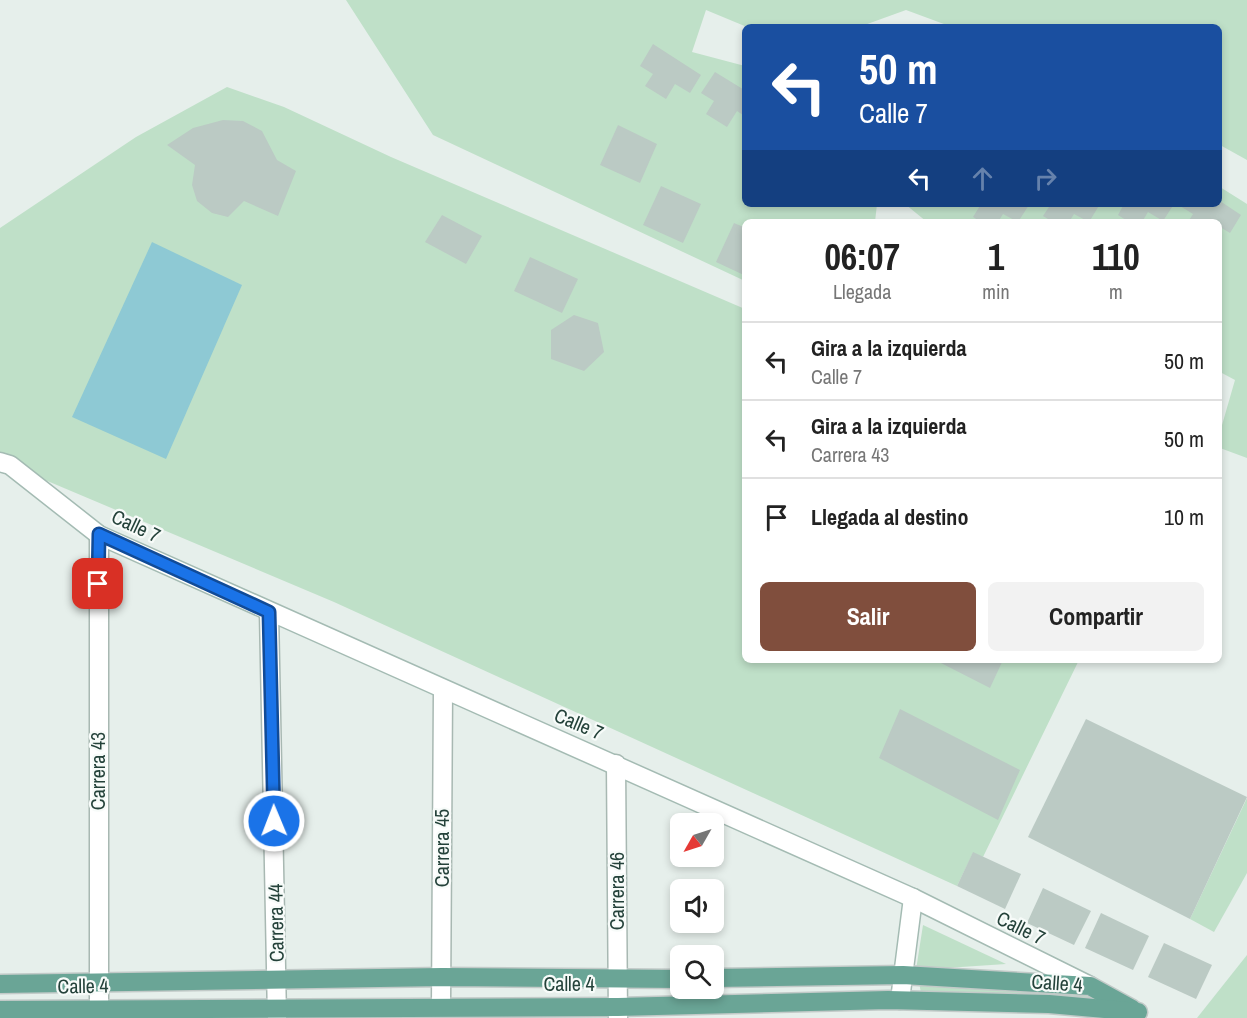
<!DOCTYPE html>
<html lang="es">
<style>
:root{--surface:#fff;--page:#f2f2f2;--text:#222;--muted:#767676;--line:#e0e0e0;--accent:#804e3d}
body{margin:0;font-family:"Archivo Narrow",sans-serif;background:var(--page);color:var(--text);height:100vh;display:flex;flex-direction:column;font-size:22px;white-space:nowrap}
*{box-sizing:border-box;margin:0}
p{font-size:20px;color:var(--muted)}
.icon{flex:none;width:33px;height:33px;fill:none;stroke:currentColor;stroke-width:2;stroke-linecap:round;stroke-linejoin:round}
.map{position:relative;flex:1;overflow:hidden}
.sheet{position:absolute;left:742px;top:219px;width:480px;height:444px;display:flex;flex-direction:column;background:var(--surface);border-radius:9px;box-shadow:0 3px 9px #0003}
.sheet>*{flex:none}
.top-card{position:absolute;left:742px;top:24px;width:480px;height:183px;border-radius:9px;box-shadow:0 3px 9px #0003;background:#1a4fa0;color:#fff;overflow:hidden}
.needle{width:39px;rotate:231deg}
.fabs{position:absolute;left:670px;top:813px;display:grid;gap:12px}
.fabs a{display:grid;place-items:center;width:54px;height:54px;border-radius:9px;background:var(--surface);box-shadow:0 3px 9px #0003;font-size:30px}
.pin{position:absolute;display:grid;place-items:center;width:51px;height:51px;color:#fff;margin:-26px;border-radius:12px;box-shadow:0 3px 9px #0006}
.me{position:absolute;width:66px;margin:-33px;rotate:359deg;stroke-linejoin:round;filter:drop-shadow(0 0 4px #0008)}
.turn{display:flex;align-items:center;gap:21px;height:126px;padding:0 18px;font-size:27px}
.turn .icon{width:78px;height:78px;stroke-width:2.5}
.turn b{display:block;font-size:42px;line-height:51px}
.lanes{display:flex;align-items:center;height:57px;padding:0 18px;background:#0003;justify-content:center;gap:30px;direction:ltr}
.lanes .off{opacity:.35}
.eta{display:flex;justify-content:space-evenly;align-items:center;height:102px;text-align:center}
.eta b{font-size:36px;font-weight:700;line-height:42px}
.action{display:flex;gap:12px;margin-top:auto;padding:12px 18px}
.action a{flex:1;height:69px;border-radius:9px;background:var(--accent);color:#fff;font-size:24px;font-weight:700;line-height:69px;text-align:center}
.action a+a{background:var(--page);color:var(--text)}
ul{padding:0;list-style:none}
li{display:flex;align-items:center;gap:18px;height:78px;padding:0 18px;border-top:2px solid var(--line)}
li div{flex:1}
li b{display:block;font-size:22px}
li em{font-style:normal}
.map>svg:first-child{display:block}
.green{fill:#bfe0c8}
.water{fill:#8ec9d4}
.building{fill:#bbcac4}
.lines{fill:none;stroke-linecap:round;stroke-linejoin:round}
.street-casing{stroke:#a8b8b2;stroke-width:21}
.secondary-casing{stroke:#a4bbb3;stroke-width:21}
.primary-casing{stroke:#c2cac8;stroke-width:21}
.street{stroke:#fff;stroke-width:18}
.secondary{stroke:#fff;stroke-width:18}
.primary{stroke:#6aa596;stroke-width:18}
.route-casing{stroke:#114b97;stroke-width:15}
.route{stroke:#1a73e8;stroke-width:10}
.labels{text-anchor:middle;stroke-width:4.5;stroke-linejoin:round;paint-order:stroke}
.street-label{font-size:20px;fill:#24423a;stroke:#f7fbf9}
</style>
<div class="map">
<svg width="1247" height="1018" viewBox="0 0 1247 1018">
<rect width="100%" height="100%" fill="#e6efeb"/>
<g class="green">
<path d="M346 0H1247V160L1220 145V27H952L906 10 859 27H747L706 10 692 52 745 66 746 204H877L875 222H746L745 281 433 135Z"/>
<path d="M227 87 284 107 391 157 745 309 746 660H1079L983 857 973 853 957 886 334 602 0 461V228L136 137Z"/>
<path d="M1220 187 1247 204V458L1220 448V432L1235 380 1220 372V222H927L905 204H1220Z"/>
<path d="M1247 798V873L1214 932 1190 919Z"/>
<path d="M923 925 1006 964 916 970Z"/>
<path d="M1247 955V1018H1197Z"/>
<path d="M919 982 1064 987 1099 1001 921 993Z"/>
</g>
<path class="water" d="M152 242 242 285 166 459 72 417Z"/>
<g class="building">
<path d="M653 44 701 75 690 93 675 84 666 99 645 86 653 74 640 66Z"/>
<path d="M715 72 746 91V117L737 111 727 127 706 114 714 101 701 93Z"/>
<path d="M223 120 243 121 262 131 277 160 296 171 278 216 244 201 228 217 212 213 197 201 192 185 195 165 167 145 193 128Z"/>
<path d="M618 125 657 144 640 183 600 165Z"/>
<path d="M661 186 701 204 683 243 643 225Z"/>
<path d="M1220 201 1241 215 1230 233 1220 227V222H1188L1193 214 1180 206 1181 204H1220Z"/>
<path d="M981 204H1027L1029 205 1018 222 1003 214 998 222H981L973 217Z"/>
<path d="M1051 204H1100L1089 222 1074 214 1069 222H1053L1043 216Z"/>
<path d="M1124 204H1174L1163 221 1148 212 1142 222H1129L1118 215Z"/>
<path d="M442 215 482 236 466 264 425 242Z"/>
<path d="M734 223 746 228V276L716 262Z"/>
<path d="M530 257 578 279 562 313 514 291Z"/>
<path d="M574 315 598 323 604 352 584 371 551 359V330Z"/>
<path d="M935 660H1003L990 688Z"/>
<path d="M900 709 1020 770 998 820 879 758Z"/>
<path d="M1086 719 1247 797 1190 919 1028 837Z"/>
<path d="M973 852 1021 874 1005 909 957 886Z"/>
<path d="M1043 888 1091 911 1074 945 1027 923Z"/>
<path d="M1101 913 1149 936 1133 970 1085 948Z"/>
<path d="M1164 943 1212 965 1196 999 1148 977Z"/>
</g>
<g class="lines">
<defs>
<g id="street">
<path d="M99 535V1008"/>
<path d="M269 612 277 1018"/>
<path d="M616 764 618 1018"/>
<path d="M441 1006 443 691"/>
</g>
<g id="secondary">
<path d="M0 462 10 465 99 535 913 898 1090 986"/>
<path d="M900 1000 913 898"/>
</g>
<g id="primary">
<path d="M714 978 903 975 1090 986 1132 1009"/>
<path d="M0 984 442 977 681 979"/>
<path d="M0 1010 618 1007 888 1000 1049 1004 1138 1012"/>
</g>
</defs>
<use href="#street" class="street-casing"/>
<use href="#secondary" class="secondary-casing"/>
<use href="#primary" class="primary-casing"/>
<use href="#street" class="street"/>
<use href="#secondary" class="secondary"/>
<use href="#primary" class="primary"/>
</g>
<g class="lines">
<defs>
<path id="route" d="M98 584 99 534 269 612 274 821"/>
</defs>
<use href="#route" class="route-casing"/>
<use href="#route" class="route"/>
</g>
<g class="labels">
<g class="street-label">
<text transform="translate(136 526) rotate(25)" y="7">Calle 7</text>
<text transform="translate(579 724) rotate(23)" y="7">Calle 7</text>
<text transform="translate(98 771) rotate(-90)" y="7">Carrera 43</text>
<text transform="translate(442 848) rotate(-90)" y="7">Carrera 45</text>
<text transform="translate(617 891) rotate(-90)" y="7">Carrera 46</text>
<text transform="translate(276 923) rotate(-91)" y="7">Carrera 44</text>
<text transform="translate(1021 928) rotate(26)" y="7">Calle 7</text>
<text transform="translate(1057 983) rotate(4)" y="7">Calle 4</text>
<text x="569" y="991">Calle 4</text>
<text transform="translate(83 986) rotate(-1)" y="7">Calle 4</text>
</g>
</g>
</svg>
<div class="fabs">
<a><svg class="needle" viewBox="-14 -14 28 28"><path d="M0-13l5 13h-10z" fill="#e53935"/><path d="M0 13l5-13h-10z" fill="#767676"/></svg></a>
<a><svg class="icon" aria-label="sound" viewBox="0 0 24 24"><path d="M4 9h4l5-4v14l-5-4H4zM17 9q2 3 0 6"/></svg></a>
<a><svg class="icon" aria-label="search" viewBox="0 0 24 24"><circle cx="10" cy="10" r="6"/><path d="M15 15l6 6"/></svg></a>
</div>
<div class="pin" style="left:98px;top:584px;background:#d93025"><svg class="icon" aria-label="arrive" viewBox="0 0 24 24"><path d="M6 21V4h12l-3 4 3 4H6"/></svg></div>
<svg class="me" style="left:274px;top:821px" viewBox="-20 -20 40 40"><circle r="17" fill="#1a73e8" stroke="#fff" stroke-width="3"/><path d="M0-11L8 9 0 5-8 9z" fill="#fff"/></svg>
<div class="top-card">
<div class="turn"><svg class="icon" aria-label="left" viewBox="0 0 24 24"><path d="M17 20v-9H6M10 6l-5 5 5 5"/></svg><div><b>50 m</b>Calle 7</div></div>
<div class="lanes"><svg class="icon" aria-label="left" viewBox="0 0 24 24"><path d="M17 20v-9H6M10 6l-5 5 5 5"/></svg><svg class="icon off" aria-label="ahead" viewBox="0 0 24 24"><path d="M12 20V5M6 11l6-6 6 6"/></svg><svg class="icon off" aria-label="right" viewBox="0 0 24 24"><path d="M7 20v-9h11M14 6l5 5-5 5"/></svg></div>
</div>
<section class="sheet">
<div class="eta">
<div><b>06:07</b><p>Llegada</p></div>
<div><b>1</b><p>min</p></div>
<div><b>110</b><p>m</p></div>
</div>
<ul>
<li><svg class="icon" aria-label="left" viewBox="0 0 24 24"><path d="M17 20v-9H6M10 6l-5 5 5 5"/></svg><div><b>Gira a la izquierda</b><p>Calle 7</p></div><em>50 m</em></li>
<li><svg class="icon" aria-label="left" viewBox="0 0 24 24"><path d="M17 20v-9H6M10 6l-5 5 5 5"/></svg><div><b>Gira a la izquierda</b><p>Carrera 43</p></div><em>50 m</em></li>
<li><svg class="icon" aria-label="arrive" viewBox="0 0 24 24"><path d="M6 21V4h12l-3 4 3 4H6"/></svg><div><b>Llegada al destino</b></div><em>10 m</em></li>
</ul>
<div class="action"><a>Salir</a><a>Compartir</a></div>
</section>
</div>
